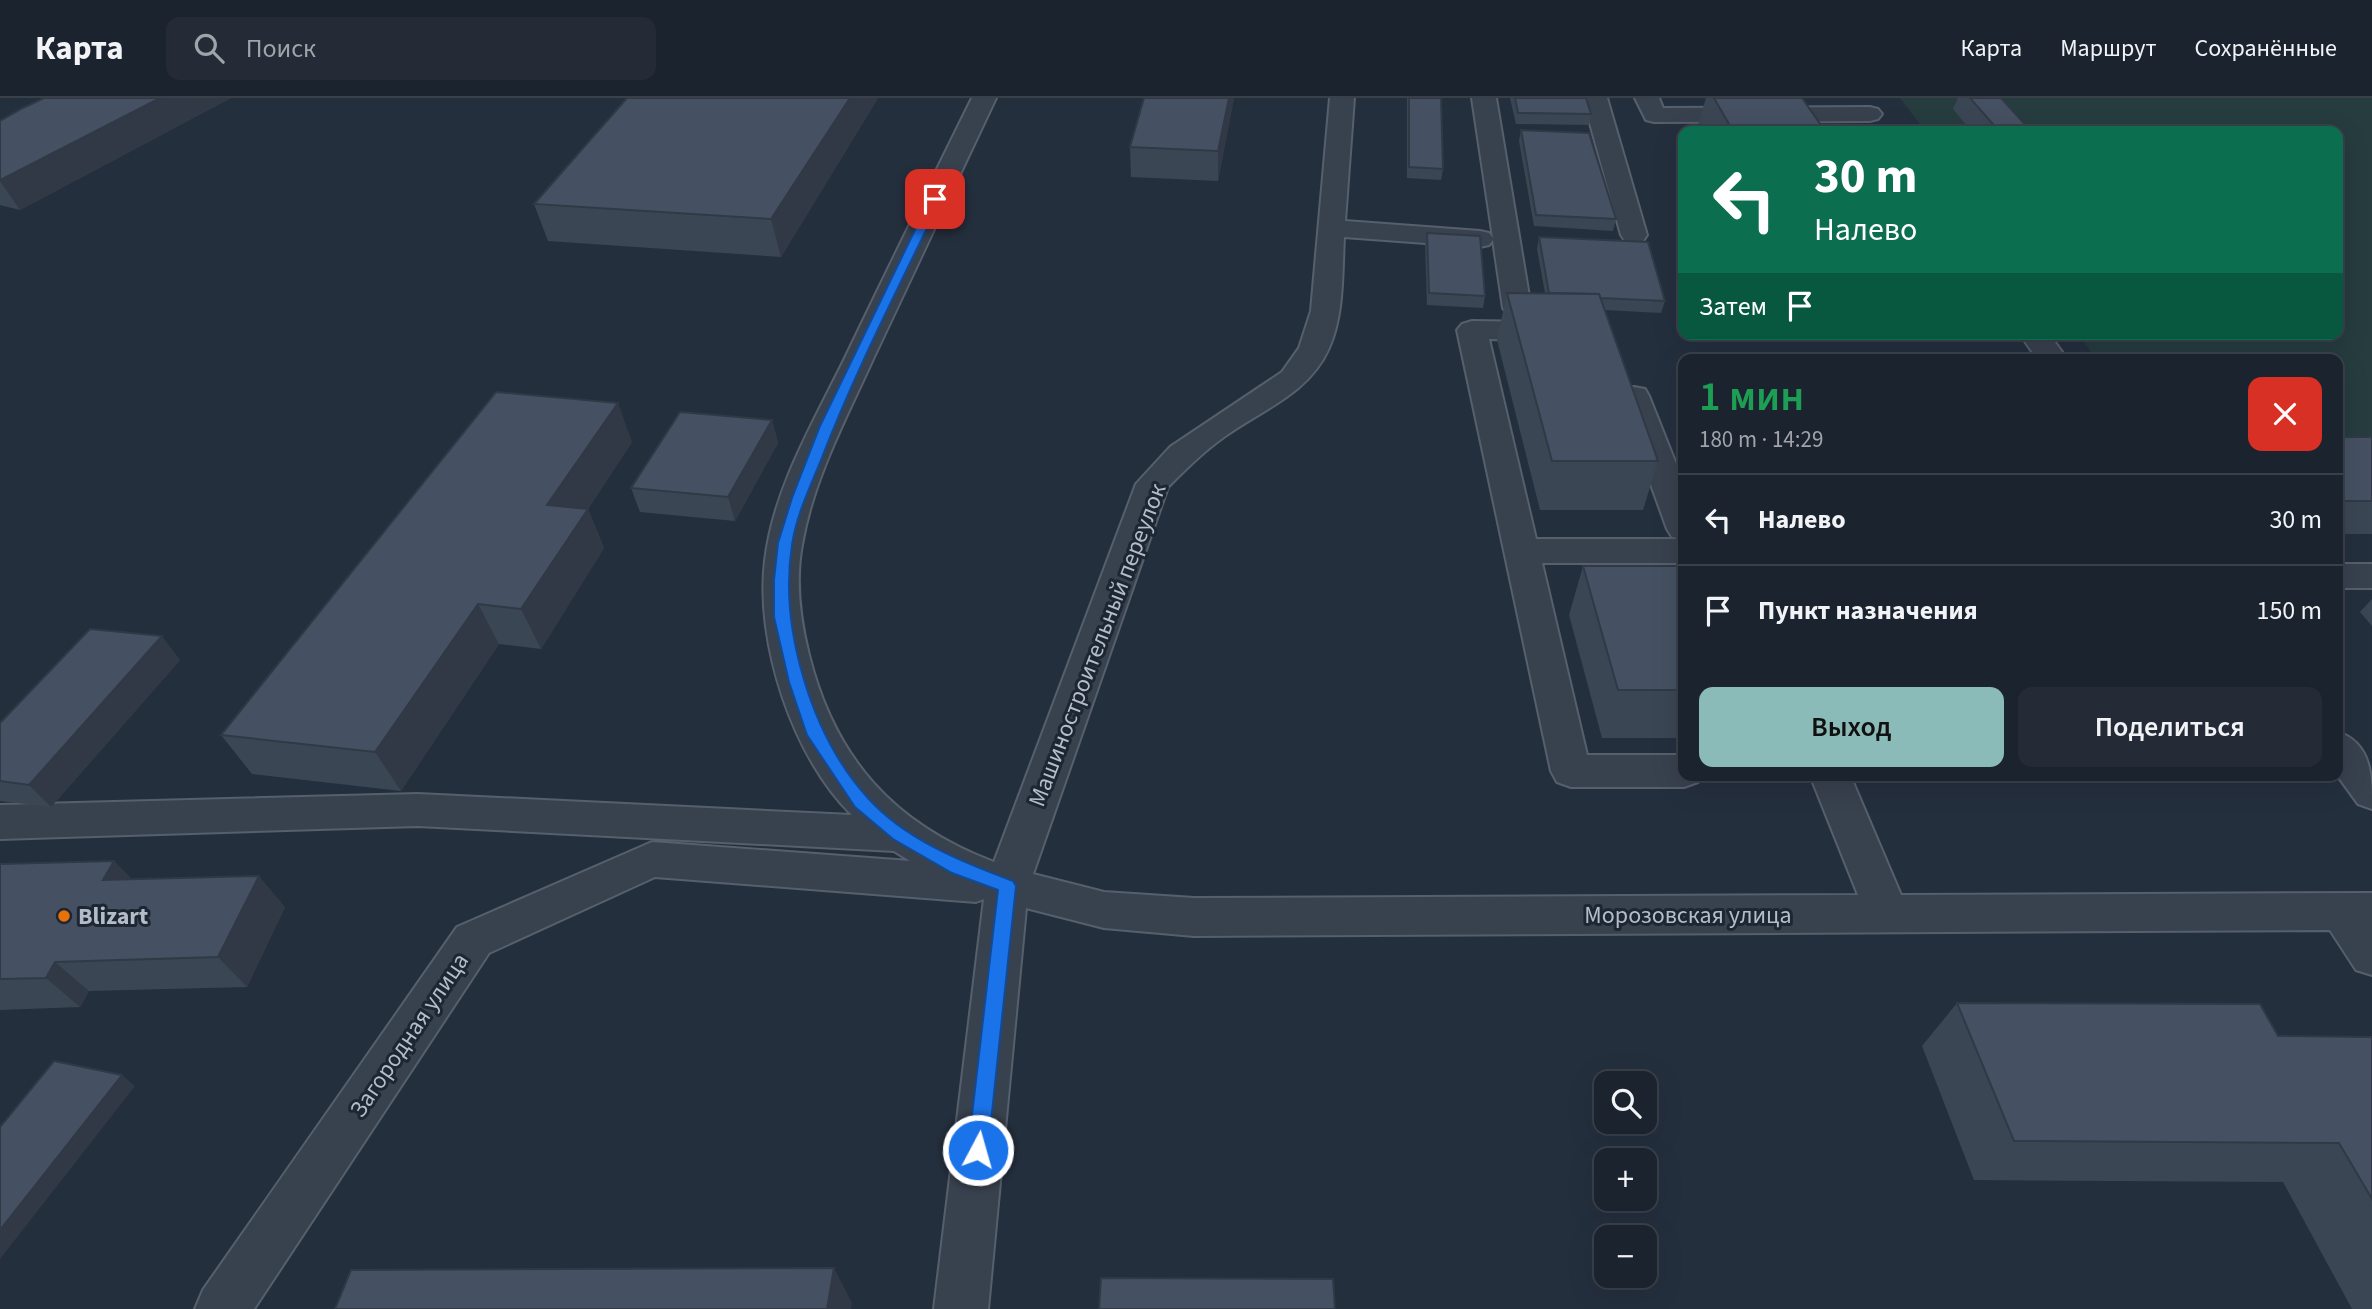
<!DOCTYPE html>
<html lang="ru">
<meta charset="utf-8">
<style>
:root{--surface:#1b232e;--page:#242b36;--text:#f1f3f6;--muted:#a0a4aa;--line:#39404a;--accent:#8bbbb9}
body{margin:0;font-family:"Source Sans 3",sans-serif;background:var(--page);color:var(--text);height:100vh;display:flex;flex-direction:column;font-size:26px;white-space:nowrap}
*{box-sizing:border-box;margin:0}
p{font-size:23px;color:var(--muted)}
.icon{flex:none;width:38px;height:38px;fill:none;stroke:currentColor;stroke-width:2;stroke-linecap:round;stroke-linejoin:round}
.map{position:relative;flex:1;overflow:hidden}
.panel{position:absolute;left:1678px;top:256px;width:665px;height:427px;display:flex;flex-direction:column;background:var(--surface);border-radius:14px;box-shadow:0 7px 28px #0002,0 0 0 2px var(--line)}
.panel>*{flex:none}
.top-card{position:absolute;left:1678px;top:28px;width:665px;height:214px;border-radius:14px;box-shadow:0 7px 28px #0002,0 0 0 2px var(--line);background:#0b6e4f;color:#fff;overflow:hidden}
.buttons{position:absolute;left:1594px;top:973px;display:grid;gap:14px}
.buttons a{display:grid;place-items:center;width:63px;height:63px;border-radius:14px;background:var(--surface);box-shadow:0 7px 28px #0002,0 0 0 2px var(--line);font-size:35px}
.pin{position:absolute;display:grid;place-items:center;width:60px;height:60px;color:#fff;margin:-30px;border-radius:14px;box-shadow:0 4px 10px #0006}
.me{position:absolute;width:77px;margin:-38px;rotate:6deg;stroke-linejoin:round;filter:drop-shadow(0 0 5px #0008)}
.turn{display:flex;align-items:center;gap:24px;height:147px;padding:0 21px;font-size:32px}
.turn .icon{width:91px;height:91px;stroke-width:2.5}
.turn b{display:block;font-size:49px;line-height:60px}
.then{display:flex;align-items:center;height:66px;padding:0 21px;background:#0003;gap:14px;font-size:26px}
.round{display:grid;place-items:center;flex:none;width:74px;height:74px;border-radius:14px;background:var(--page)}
.summary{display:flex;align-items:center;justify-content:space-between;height:119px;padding:0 21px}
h1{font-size:42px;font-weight:600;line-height:52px;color:#1e9e55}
.action{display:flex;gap:14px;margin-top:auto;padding:14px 21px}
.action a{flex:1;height:80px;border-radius:14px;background:var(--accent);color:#111;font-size:28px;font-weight:600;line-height:80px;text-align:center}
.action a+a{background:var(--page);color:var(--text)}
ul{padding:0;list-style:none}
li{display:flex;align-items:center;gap:21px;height:91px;padding:0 21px;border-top:2px solid var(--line)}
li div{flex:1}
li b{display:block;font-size:26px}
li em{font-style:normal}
header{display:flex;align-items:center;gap:42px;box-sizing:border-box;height:98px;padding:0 35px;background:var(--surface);border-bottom:2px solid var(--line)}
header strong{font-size:33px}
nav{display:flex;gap:38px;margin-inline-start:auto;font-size:24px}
.search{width:490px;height:63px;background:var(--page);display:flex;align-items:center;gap:18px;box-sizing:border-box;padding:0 24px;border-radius:14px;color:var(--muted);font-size:26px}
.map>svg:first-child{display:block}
.green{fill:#263c3f}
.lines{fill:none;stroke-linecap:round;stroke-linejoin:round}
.minor-casing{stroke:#565f6c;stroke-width:4}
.minor{fill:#38414e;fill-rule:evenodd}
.wall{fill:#3b4654}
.shaded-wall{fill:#303945}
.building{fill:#455162;stroke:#303945;stroke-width:2}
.route{fill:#1a73e8;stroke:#114b97;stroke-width:2}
.food-dot{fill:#e8710a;stroke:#1d2633;stroke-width:2.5}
.labels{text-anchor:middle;stroke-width:6;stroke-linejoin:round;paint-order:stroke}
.street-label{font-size:24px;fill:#b4bcc9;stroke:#1d2633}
.poi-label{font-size:24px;font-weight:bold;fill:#b4bcc9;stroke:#1d2633;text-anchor:start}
</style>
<header>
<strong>Карта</strong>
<div class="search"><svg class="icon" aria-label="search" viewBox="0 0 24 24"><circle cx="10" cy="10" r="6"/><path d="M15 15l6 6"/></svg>Поиск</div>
<nav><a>Карта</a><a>Маршрут</a><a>Сохранённые</a></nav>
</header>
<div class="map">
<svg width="2372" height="1211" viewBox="0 0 2372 1211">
<rect width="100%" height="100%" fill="#242f3e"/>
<path class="green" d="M1900 0H2372V372H2338V261H2096L2078 236H2338V33H1925Z"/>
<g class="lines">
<defs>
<g id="minor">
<path d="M972 0H996C955 86 915 173 874 259 847 319 813 381 802 447 795 484 800 521 809 557 835 661 894 726 994 764L1136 386 1170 349 1282 274 1299 250 1311 213 1330 0H1354L1345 123 1480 133 1489 135 1493 140 1472 0H1496L1531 210 1527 216 1517 219 1507 216 1503 210 1493 142 1489 147 1480 149 1344 139C1342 175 1344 217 1329 250 1309 296 1261 312 1224 339 1203 354 1186 371 1168 389L1033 776 1104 794 1194 800 1858 797 1810 677H1850L1901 797 2372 795V877L2356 872 2330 832 1194 838 1104 830 1026 810 988 1211H934L984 801 976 804 655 779 489 855 254 1211H195L203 1192 457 829 652 744 910 763 894 753 418 728 0 741V707L418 696 852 717C793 660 755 544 765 463 773 392 813 325 844 262 886 174 929 87 972 0Z"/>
<path d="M1583 0H1607L1647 137 1643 143 1634 145 1625 143 1621 137Z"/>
<path d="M1635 0H1659L1663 10 1870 9 1878 11 1882 16 1878 21 1870 23 1654 24 1646 22Z"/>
<path d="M1472 223 1552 224 1562 227 1567 233 1562 239 1552 242 1489 241 1536 441H1681L1672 439 1667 431 1619 298 1623 291 1634 289 1645 291 1649 298 1684 386V465H1542L1587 657H1684V677H1702L1698 684 1684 689H1571L1557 684 1551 673 1457 232 1462 226Z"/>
<path d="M2020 236H2049L2067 261H2037Z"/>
<rect x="2338" y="466" width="34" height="24"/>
<path d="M2338 634C2372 646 2372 678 2372 711L2358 706 2337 677Z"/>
</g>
</defs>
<use href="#minor" class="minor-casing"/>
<use href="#minor" class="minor"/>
</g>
<g class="wall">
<path d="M44 0H231L20 112 0 107V23Z"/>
<path d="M878 0 781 159 548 143 534 106Z"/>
<path d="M1234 0 1218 83 1131 79 1130 49Z"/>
<path d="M1407 0H1441L1443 71 1441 82 1407 80Z"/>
<path d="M1510 0H1586L1591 16 1589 27 1516 26Z"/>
<path d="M1706 0H1802L1825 33H1696Z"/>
<path d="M1945 0H2001L2031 33H1971L1953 11 1958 0Z"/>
<path d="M1521 32 1616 121 1613 133 1534 128 1519 43Z"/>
<path d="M1427 135 1485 198 1483 210 1427 207 1425 147Z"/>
<path d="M1539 139 1665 203 1661 215 1605 212 1658 363 1643 412H1540L1497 242 1507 195H1545L1537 151Z"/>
<path d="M772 322 778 345 735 423 640 414 631 390Z"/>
<rect x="2338" y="339" width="34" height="97"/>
<path d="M632 344 588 411 604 450 541 551 499 546 401 693 252 676 221 637Z"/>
<path d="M1583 468H1684V640H1602L1569 517Z"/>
<path d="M2372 501V528L2360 514Z"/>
<path d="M180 562 51 709 0 703V625Z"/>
<path d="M0 766 132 781 285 809 247 889 89 893 80 909 0 912Z"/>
<path d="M1957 905 2278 938 2372 939V1211H2352L2283 1084 1974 1082 1922 948Z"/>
</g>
<g class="shaded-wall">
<path d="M160 0H231L20 112 0 83V82Z"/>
<path d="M850 0H878L781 159 771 121Z"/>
<path d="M1229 0H1234L1218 83V53Z"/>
<path d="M618 305 632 344 588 411 604 450 541 551 521 511 547 407Z"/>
<path d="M772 322 778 345 735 423 728 399Z"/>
<path d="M478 506 499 546 401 693 375 654Z"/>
<path d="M162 538 180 562 51 709 29 687Z"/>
<path d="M114 763 145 794 103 782Z"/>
<path d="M259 778 285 809 247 889 218 859Z"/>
<path d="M55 864 89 893 80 909 46 880Z"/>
<path d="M122 977 135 988 0 1161V1132Z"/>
<path d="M834 1170 852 1205 851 1211H827Z"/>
</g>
<g class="building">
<path d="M44 0H160L0 82V23L23 10Z"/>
<path d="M627 0H850L771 121 534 106Z"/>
<path d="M1144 0H1229L1218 53 1130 49Z"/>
<path d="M1409 0H1441L1443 71 1409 69Z"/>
<path d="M1515 0H1586L1591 16 1518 15Z"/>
<path d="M1714 0H1802L1825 33H1733Z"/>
<path d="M1970 0H2001L2031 33H1999Z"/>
<path d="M1521 32 1589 35 1616 121 1536 117Z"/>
<path d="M1427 135 1480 138 1485 198 1429 195Z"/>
<path d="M1539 139 1648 144 1665 203 1600 200 1599 196 1549 195Z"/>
<path d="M1507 195 1599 196 1658 363H1552Z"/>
<path d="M1872 258H1975L1977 261H1873Z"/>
<path d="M496 294 618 305 547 407 588 411 521 511 478 506 375 654 221 637Z"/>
<path d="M680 314 772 322 728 399 631 390Z"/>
<rect x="2338" y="339" width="34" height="64"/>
<path d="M1583 468H1684V592H1618Z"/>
<path d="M90 531 162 538 29 687 0 683V625Z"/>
<path d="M114 763 103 782 259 778 218 859 55 864 46 880 0 881V766Z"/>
<path d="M1957 905 2260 906 2278 938 2372 939V1101L2339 1045 2014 1043Z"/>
<path d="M54 963 122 977 0 1132V1029Z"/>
<path d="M834 1170 827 1211H335L351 1172Z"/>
<path d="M1101 1180 1333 1181 1335 1211H1099Z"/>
</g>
<path class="route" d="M935 98 941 101C900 187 855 273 821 362 810 389 796 418 792 447 779 529 811 637 867 699 904 741 962 764 1013 783L1016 788 988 1052 985 1059 978 1062 971 1059 968 1052 998 792 952 775 893 741 855 709 807 637 789 584 774 519V482L778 445 792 400 820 328 930 101Z"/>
<circle class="food-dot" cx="64" cy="818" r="7"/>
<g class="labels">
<g class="street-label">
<text transform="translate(1097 547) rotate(-69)" y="8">Машиностроительный переулок</text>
<text x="1688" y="825">Морозовская улица</text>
<text transform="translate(409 937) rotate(-56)" y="8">Загородная улица</text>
</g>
<g class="poi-label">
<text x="78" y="826">Blizart</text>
</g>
</g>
</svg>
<div class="buttons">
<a><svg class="icon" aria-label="search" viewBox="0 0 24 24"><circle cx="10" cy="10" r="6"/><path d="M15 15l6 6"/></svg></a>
<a>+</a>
<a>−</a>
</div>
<div class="pin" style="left:935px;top:101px;background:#d93025"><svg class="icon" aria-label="arrive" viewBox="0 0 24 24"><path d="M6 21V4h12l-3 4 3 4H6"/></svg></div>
<svg class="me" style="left:978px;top:1052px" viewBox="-20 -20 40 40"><circle r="17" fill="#1a73e8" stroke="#fff" stroke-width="3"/><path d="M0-11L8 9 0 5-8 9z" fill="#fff"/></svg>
<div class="top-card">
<div class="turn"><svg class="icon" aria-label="left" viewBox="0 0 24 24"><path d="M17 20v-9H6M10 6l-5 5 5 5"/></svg><div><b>30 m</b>Налево</div></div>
<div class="then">Затем<svg class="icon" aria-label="arrive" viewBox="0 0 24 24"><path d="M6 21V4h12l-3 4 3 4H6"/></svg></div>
</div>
<section class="panel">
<div class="summary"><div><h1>1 мин</h1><p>180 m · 14:29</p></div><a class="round" style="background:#d93025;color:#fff"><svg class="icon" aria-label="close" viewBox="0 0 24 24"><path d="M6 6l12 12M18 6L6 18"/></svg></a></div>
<ul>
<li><svg class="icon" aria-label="left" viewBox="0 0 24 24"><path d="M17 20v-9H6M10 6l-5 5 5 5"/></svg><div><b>Налево</b></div><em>30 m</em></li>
<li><svg class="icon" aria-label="arrive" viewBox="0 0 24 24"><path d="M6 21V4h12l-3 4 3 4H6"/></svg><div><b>Пункт назначения</b></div><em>150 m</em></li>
</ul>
<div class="action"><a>Выход</a><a>Поделиться</a></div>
</section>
</div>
